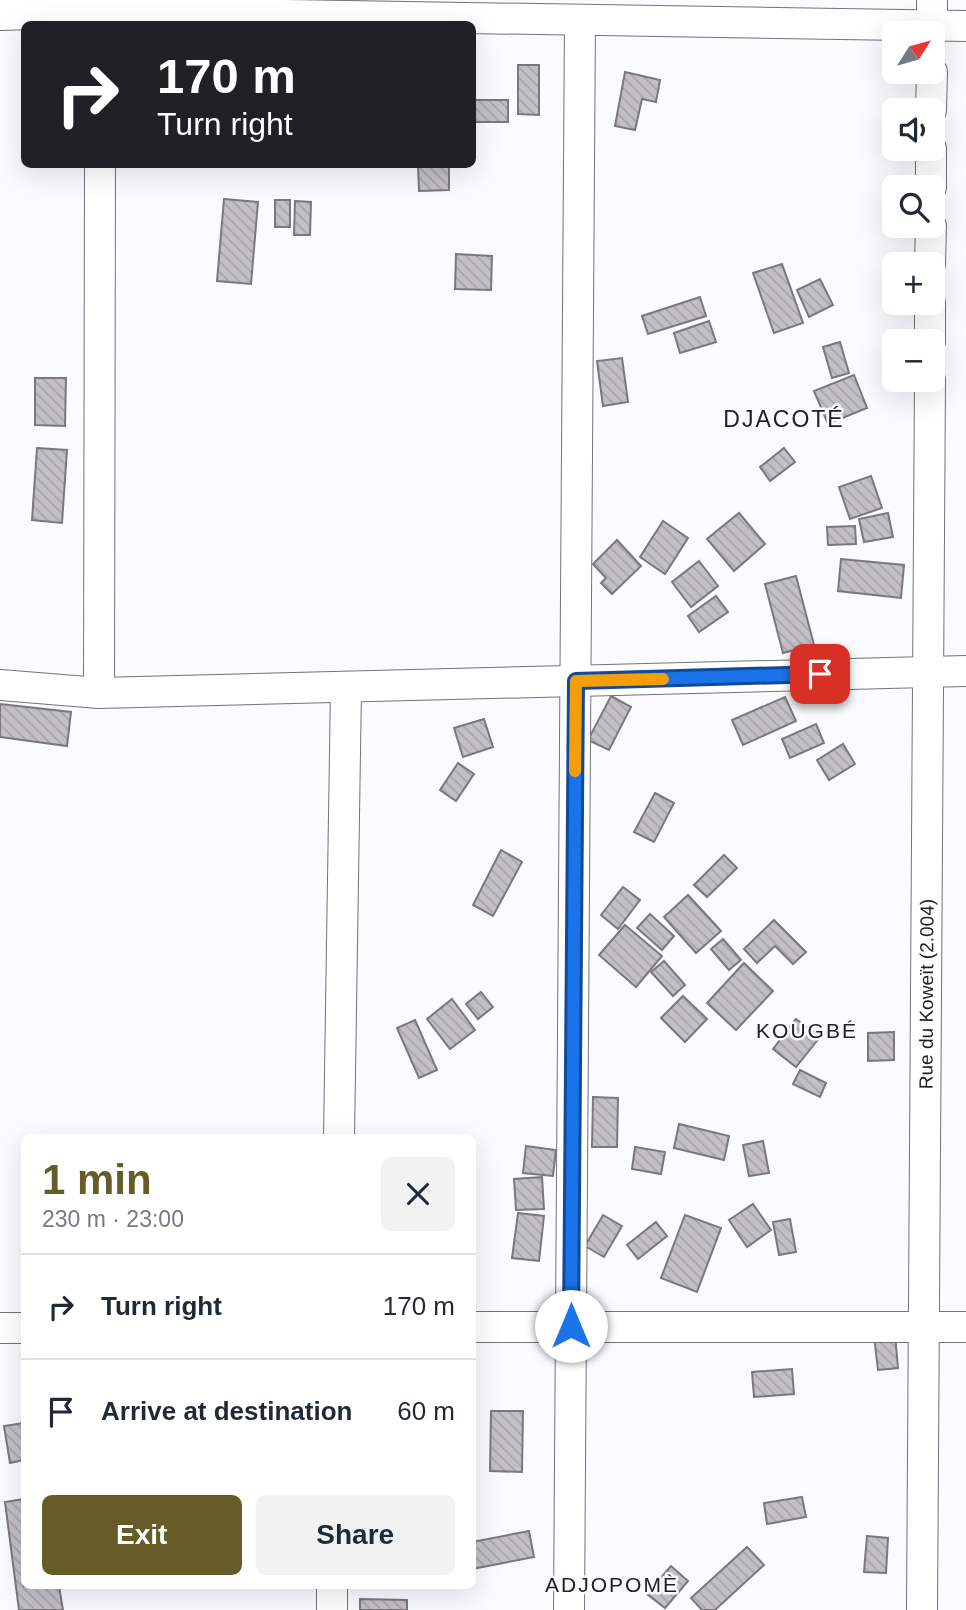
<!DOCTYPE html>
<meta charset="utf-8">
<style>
:root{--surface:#fff;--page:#f2f2f3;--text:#1f2937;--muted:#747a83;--line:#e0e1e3;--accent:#665c28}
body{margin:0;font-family:Helvetica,sans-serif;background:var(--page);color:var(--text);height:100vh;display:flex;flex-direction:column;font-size:26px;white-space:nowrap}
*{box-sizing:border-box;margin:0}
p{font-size:23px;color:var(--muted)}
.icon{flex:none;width:38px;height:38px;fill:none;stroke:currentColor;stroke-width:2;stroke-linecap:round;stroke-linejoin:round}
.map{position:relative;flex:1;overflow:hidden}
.panel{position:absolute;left:21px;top:1134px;width:455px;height:455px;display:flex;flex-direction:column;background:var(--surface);border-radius:10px;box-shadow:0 7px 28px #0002}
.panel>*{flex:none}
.guide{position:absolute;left:21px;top:21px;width:455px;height:147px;border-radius:10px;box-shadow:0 7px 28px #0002;background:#202124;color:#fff;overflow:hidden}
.needle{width:46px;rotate:53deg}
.controls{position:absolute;left:882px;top:21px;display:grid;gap:14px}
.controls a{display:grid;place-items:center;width:63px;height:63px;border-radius:10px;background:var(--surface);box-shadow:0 7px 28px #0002;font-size:35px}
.pin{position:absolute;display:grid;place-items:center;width:60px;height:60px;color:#fff;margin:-30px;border-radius:14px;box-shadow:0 4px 10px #0006}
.me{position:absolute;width:77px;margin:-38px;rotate:0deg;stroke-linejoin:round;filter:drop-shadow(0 0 5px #0008)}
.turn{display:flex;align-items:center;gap:24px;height:147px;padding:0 21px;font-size:32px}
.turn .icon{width:91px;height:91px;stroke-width:2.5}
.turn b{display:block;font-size:49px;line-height:60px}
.round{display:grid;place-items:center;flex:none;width:74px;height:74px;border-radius:10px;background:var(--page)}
.head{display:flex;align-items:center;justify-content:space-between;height:119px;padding:0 21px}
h1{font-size:42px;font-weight:700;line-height:52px;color:var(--accent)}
.button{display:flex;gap:14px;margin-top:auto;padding:14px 21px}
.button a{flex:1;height:80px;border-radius:10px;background:var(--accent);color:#fff;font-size:28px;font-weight:700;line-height:80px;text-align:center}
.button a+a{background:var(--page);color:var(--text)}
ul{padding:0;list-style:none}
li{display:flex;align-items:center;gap:21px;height:105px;padding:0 21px;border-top:2px solid var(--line)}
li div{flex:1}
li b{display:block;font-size:26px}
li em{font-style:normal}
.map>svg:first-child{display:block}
.building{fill:url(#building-back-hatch);stroke:#7a787e;stroke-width:2}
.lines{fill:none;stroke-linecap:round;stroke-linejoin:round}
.minor-casing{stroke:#717379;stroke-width:32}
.minor{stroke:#fff;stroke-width:30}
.route-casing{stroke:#114b97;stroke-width:18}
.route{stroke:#1a73e8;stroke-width:12}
.slow{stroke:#f59e0b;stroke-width:12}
.labels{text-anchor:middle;stroke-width:5;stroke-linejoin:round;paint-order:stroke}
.street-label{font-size:19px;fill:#202123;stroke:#fafbfe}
.neighbourhood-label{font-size:21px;letter-spacing:2px;fill:#202123;stroke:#fafbfe}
.quarter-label{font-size:23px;letter-spacing:2px;fill:#202123;stroke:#fafbfe}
</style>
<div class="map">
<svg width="966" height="1610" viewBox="0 0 966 1610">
<defs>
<pattern id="building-back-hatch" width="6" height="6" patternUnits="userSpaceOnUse" patternTransform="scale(1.75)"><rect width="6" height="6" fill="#c2c0c6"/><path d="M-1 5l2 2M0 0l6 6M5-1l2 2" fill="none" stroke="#a6a5aa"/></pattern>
</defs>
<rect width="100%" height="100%" fill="#fafbfe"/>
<g class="building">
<path d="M518 65H539V115L518 114Z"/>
<path d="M625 72 660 80 656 102 642 99 635 130 615 126Z"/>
<rect x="472" y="100" width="36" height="22"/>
<path d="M418 166H449V190L419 191Z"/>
<path d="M224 199 258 202 251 284 217 281Z"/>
<rect x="275" y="200" width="15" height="27"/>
<path d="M295 201 311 202 310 235H294Z"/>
<path d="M456 254 492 256 491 290 455 289Z"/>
<path d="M782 264 803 323 774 333 753 273Z"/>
<path d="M820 279 833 305 809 317 797 290Z"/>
<path d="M700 297 706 316 648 334 642 316Z"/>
<path d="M709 321 716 342 680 353 674 333Z"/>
<path d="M840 342 849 373 832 378 823 347Z"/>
<path d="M622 358 628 402 603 406 597 361Z"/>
<path d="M854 375 867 408 828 424 814 391Z"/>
<path d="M35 378H66L65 426 35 425Z"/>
<path d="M37 448 67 450 62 523 32 520Z"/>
<path d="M784 448 795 462 770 481 760 467Z"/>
<path d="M871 476 882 508 850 519 839 487Z"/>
<path d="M739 513 765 544 734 571 707 539Z"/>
<path d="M888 513 893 537 864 542 859 519Z"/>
<path d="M663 521 688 538 665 574 640 557Z"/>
<path d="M855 526 856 544 828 545 827 527Z"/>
<path d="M617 540 641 566 612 594 601 583 606 578 593 564Z"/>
<path d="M841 559 904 565 901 598 838 591Z"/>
<path d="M699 561 718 586 691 607 672 582Z"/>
<path d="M796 576 814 645 783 653 765 584Z"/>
<path d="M716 596 728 612 699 632 688 616Z"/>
<path d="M611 696 631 707 609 750 588 740Z"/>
<path d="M785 697 796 721 743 745 732 720Z"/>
<path d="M0 704 71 712 67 746 0 737Z"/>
<path d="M484 719 493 747 463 757 454 728Z"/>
<path d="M816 724 824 743 790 758 782 739Z"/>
<path d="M843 744 855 764 829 780 817 760Z"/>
<path d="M458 763 474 774 456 801 440 790Z"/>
<path d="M655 793 674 803 654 842 634 832Z"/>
<path d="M501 850 522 862 493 916 473 905Z"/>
<path d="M724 855 737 868 707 897 694 885Z"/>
<path d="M623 887 640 900 618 929 601 915Z"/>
<path d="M688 895 721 931 696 953 664 917Z"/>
<path d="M650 914 674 936 662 950 637 928Z"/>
<path d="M774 920 806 952 793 964 775 946 757 963 744 949Z"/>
<path d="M625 925 662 956 636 987 599 955Z"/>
<path d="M723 939 741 960 729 970 711 949Z"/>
<path d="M664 961 685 985 673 996 651 972Z"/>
<path d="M744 963 773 991 736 1030 707 1003Z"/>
<path d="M481 992 493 1007 478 1019 466 1004Z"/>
<path d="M683 996 707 1019 685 1042 661 1018Z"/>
<path d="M452 999 475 1030 450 1049 427 1019Z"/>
<path d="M796 1019 820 1037 796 1067 773 1049Z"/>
<path d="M415 1020 437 1070 419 1078 397 1028Z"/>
<path d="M894 1032V1060L868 1061V1033Z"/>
<path d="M800 1070 826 1083 820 1097 793 1084Z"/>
<path d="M593 1097 618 1098 617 1147H592Z"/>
<path d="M679 1124 729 1136 724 1160 674 1148Z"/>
<path d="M763 1141 769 1173 749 1176 743 1145Z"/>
<path d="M526 1146 556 1150 553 1176 523 1173Z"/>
<path d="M635 1147 665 1152 661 1174 632 1169Z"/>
<path d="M542 1177 544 1209 516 1210 514 1179Z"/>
<path d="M753 1204 771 1230 747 1247 729 1220Z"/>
<path d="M518 1213 544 1216 539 1261 512 1258Z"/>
<path d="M603 1215 622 1226 604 1257 585 1246Z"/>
<path d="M685 1215 721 1228 697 1292 661 1278Z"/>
<path d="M790 1219 796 1252 779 1255 773 1222Z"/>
<path d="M656 1222 667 1236 638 1259 627 1245Z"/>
<path d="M895 1334 898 1368 878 1370 874 1336Z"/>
<path d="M792 1369 794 1394 754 1397 752 1372Z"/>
<path d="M491 1411H523L522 1472 490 1471Z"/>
<path d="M24 1423V1460L10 1463 4 1426Z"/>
<path d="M802 1497 806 1517 767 1524 764 1503Z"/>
<path d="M24 1499V1586H59L63 1610H19L5 1502Z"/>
<path d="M529 1531 534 1557 472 1569V1542Z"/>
<path d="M867 1536 888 1538 886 1573 864 1572Z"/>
<path d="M747 1547 764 1565 715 1610H702L691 1598Z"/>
<path d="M671 1566 688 1581 665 1608 647 1594Z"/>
<path d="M360 1599 407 1600V1610H360Z"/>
</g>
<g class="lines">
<defs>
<g id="minor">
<path d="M0 15 100 12 966 26"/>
<path d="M932 33V0"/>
<path d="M931 110 932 72"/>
<path d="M931 187V149"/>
<path d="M930 264 931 226"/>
<path d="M930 341V303"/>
<path d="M0 685 99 693 966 671"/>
<path d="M99 693 100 164"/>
<path d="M339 1138 346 687"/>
<path d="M472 1327H966"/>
<path d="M0 1328H24"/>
<path d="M332 1610V1586"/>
<path d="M569 1610 580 20"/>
<path id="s1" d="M922 1610 930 380"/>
</g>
</defs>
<use href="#minor" class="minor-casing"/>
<use href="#minor" class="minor"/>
</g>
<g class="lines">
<defs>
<path id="route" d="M571 1326 576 681 820 674"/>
</defs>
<use href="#route" class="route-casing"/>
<use href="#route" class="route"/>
<path class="slow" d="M575 771 576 681 663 679"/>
</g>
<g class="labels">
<g class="street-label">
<text dy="7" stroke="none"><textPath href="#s1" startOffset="616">Rue du Koweït (2.004)</textPath></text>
</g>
<g class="neighbourhood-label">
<text x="807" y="1038">KOUGBÉ</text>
<text x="612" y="1592">ADJOPOMÈ</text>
</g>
<g class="quarter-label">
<text x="784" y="427">DJACOTÉ</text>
</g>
</g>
</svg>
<div class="controls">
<a><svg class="needle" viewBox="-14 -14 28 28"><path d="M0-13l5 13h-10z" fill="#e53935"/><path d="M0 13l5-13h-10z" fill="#747a83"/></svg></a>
<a><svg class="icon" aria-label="sound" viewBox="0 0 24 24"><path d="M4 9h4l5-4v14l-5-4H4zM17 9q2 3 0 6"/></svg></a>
<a><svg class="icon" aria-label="search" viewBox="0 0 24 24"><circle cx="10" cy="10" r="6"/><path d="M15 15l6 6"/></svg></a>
<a>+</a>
<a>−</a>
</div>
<div class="pin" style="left:820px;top:674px;background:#d93025"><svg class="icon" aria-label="arrive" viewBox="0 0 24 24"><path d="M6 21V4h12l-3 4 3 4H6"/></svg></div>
<svg class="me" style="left:571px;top:1326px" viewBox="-20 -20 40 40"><circle r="19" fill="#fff"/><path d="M0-13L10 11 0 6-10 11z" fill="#1a73e8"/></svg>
<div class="guide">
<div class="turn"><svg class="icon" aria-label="right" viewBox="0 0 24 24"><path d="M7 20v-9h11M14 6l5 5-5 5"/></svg><div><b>170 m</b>Turn right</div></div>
</div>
<section class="panel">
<div class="head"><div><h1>1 min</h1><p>230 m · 23:00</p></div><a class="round"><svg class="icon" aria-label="close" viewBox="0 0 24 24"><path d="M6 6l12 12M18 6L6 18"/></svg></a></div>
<ul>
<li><svg class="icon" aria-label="right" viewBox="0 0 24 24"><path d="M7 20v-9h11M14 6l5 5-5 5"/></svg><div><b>Turn right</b></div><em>170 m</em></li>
<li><svg class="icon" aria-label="arrive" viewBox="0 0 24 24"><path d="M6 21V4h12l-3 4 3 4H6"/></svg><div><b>Arrive at destination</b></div><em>60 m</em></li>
</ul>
<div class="button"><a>Exit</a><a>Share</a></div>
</section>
</div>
